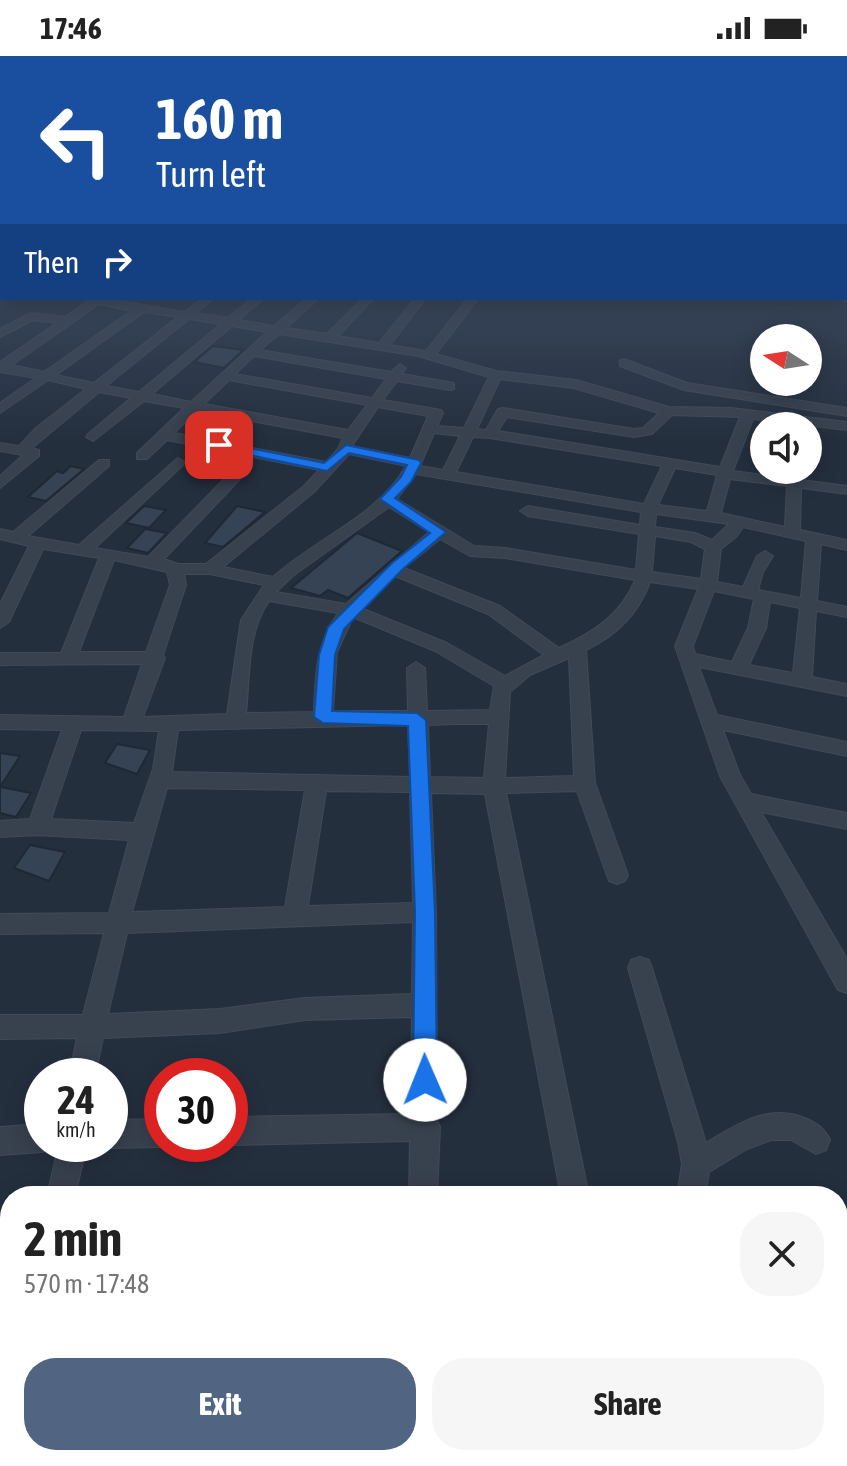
<!DOCTYPE html>
<meta charset="utf-8">
<style>
:root{--surface:#fff;--page:#f6f6f6;--text:#222;--muted:#767676;--accent:#516482}
body{margin:0;font-family:"Asap Condensed",sans-serif;background:var(--page);color:var(--text);height:100vh;display:flex;flex-direction:column;font-size:30px;white-space:nowrap}
*{box-sizing:border-box;margin:0}
p{font-size:26px;color:var(--muted)}
.icon{flex:none;width:44px;height:44px;fill:none;stroke:currentColor;stroke-width:2;stroke-linecap:round;stroke-linejoin:round}
.map{position:relative;flex:1;overflow:hidden}
.sheet{position:absolute;left:0px;top:1130px;width:848px;height:280px;display:flex;flex-direction:column;background:var(--surface);border-radius:32px 32px 0 0;box-shadow:0 4px 20px #0003}
.sheet>*{flex:none}
.top-card{position:absolute;left:0px;top:0px;width:848px;height:244px;box-shadow:0 4px 20px #0003;background:#1a4fa0;color:#fff;overflow:hidden}
.needle{width:52px;rotate:282deg}
.tools{position:absolute;left:750px;top:268px;display:grid;gap:16px}
.tools a{display:grid;place-items:center;width:72px;height:72px;border-radius:50%;background:var(--surface);box-shadow:0 4px 20px #0003;font-size:40px}
.speed{position:absolute;left:24px;top:1002px;display:flex;gap:16px;font-size:40px;font-weight:700;text-align:center}
.speed>*{display:grid;place-content:center;width:104px;height:104px;border-radius:50%;background:var(--surface);box-shadow:0 4px 20px #0003;line-height:1}
.speed small{font-size:20px;font-weight:400}
.speed .limit{border:12px solid #d22;background:#fff;color:#111}
.pin{position:absolute;display:grid;place-items:center;width:68px;height:68px;color:#fff;margin:-34px;border-radius:16px;box-shadow:0 4px 12px #0006}
.me{position:absolute;width:88px;margin:-44px;rotate:359deg;stroke-linejoin:round;filter:drop-shadow(0 0 6px #0008)}
.turn{display:flex;align-items:center;gap:28px;height:168px;padding:0 24px;font-size:36px}
.turn .icon{width:104px;height:104px;stroke-width:2.5}
.turn b{display:block;font-size:56px;line-height:68px}
.then{display:flex;align-items:center;height:76px;padding:0 24px;background:#0003;gap:16px;font-size:30px}
.round{display:grid;place-items:center;flex:none;width:84px;height:84px;border-radius:32px;background:var(--page)}
.summary{display:flex;align-items:center;justify-content:space-between;height:136px;padding:0 24px}
h1{font-size:48px;font-weight:700;line-height:60px}
.action{display:flex;gap:16px;margin-top:auto;padding:16px 24px}
.action a{flex:1;height:92px;border-radius:32px;background:var(--accent);color:#fff;font-size:32px;font-weight:700;line-height:92px;text-align:center}
.action a+a{background:var(--page);color:var(--text)}
.status{display:flex;justify-content:space-between;align-items:center;height:56px;padding:0 40px;background:var(--surface);direction:ltr}
.status svg{height:22px;fill:currentColor}
.map>svg:first-child{display:block}
.building{fill:#364354;stroke:#1f2835;stroke-width:2}
.lines{fill:none;stroke-linecap:round;stroke-linejoin:round}
.street-casing{stroke:#414a57;stroke-width:2}
.secondary-casing{stroke:#414a57;stroke-width:2}
.street{fill:#38414e;fill-rule:evenodd}
.secondary{fill:#465061;fill-rule:evenodd}
.route{fill:#1a73e8;stroke:#114b97;stroke-width:2}
</style>
<div class="status"><b>17:46</b><svg viewBox="0 0 49 12"><path d="M0 12V9h3v3zM5 12V6h3v6zM10 12V3h3v9zM15 12V0h3v12zM26 1h20v11H26zM47 4h2v5h-2z"/></svg></div>
<div class="map">
<svg width="847" height="1410" viewBox="0 0 847 1410">
<rect width="100%" height="100%" fill="#242f3e"/>
<g class="building">
<path d="M213 290 243 294 224 312 194 306Z"/>
<path d="M71 410 84 413 46 445 28 441 57 415 63 417Z"/>
<path d="M144 450 166 454 149 472 126 467Z"/>
<path d="M237 450 265 456 223 491 205 487Z"/>
<path d="M145 473 167 477 148 497 127 492Z"/>
<path d="M357 477 402 495 348 542 328 534 320 540 291 532Z"/>
<path d="M117 688 150 694 137 718 105 707Z"/>
<path d="M0 697 20 700 0 731 31 737 16 761 0 757Z"/>
<path d="M30 789 65 796 49 825 14 812Z"/>
</g>
<g class="lines">
<defs>
<g id="street">
<path d="M846 239H847V246L840 242H846Z"/>
<path d="M82 242H103L185 256 202 242H214L196 257 228 262 252 242H264L239 264 274 270 307 242H319L286 272 327 278 363 242H374L338 280 379 287 415 242H426L390 289 426 295 468 242H479L436 298 496 315 576 324 669 351 731 352 847 366V374L753 363 733 415 847 430V438L801 432 800 474 847 484V494L821 488 817 545 847 551V561L816 555 812 621 847 628V640L699 611 717 659 847 686V700L723 674 740 719 751 738 847 757V773L761 756 847 903V937L838 934 720 720 675 590 698 533 650 526C639 557 616 580 586 594L595 727 628 819 625 825 617 828 609 825 577 735 506 737 589 1140H561L485 738 431 737 436 856 437 1065 440 1071 437 1140H409L410 1085 230 1089 228 1088 230 1061 410 1058 412 961 305 964 220 977 103 982 95 1020H69L77 982 0 983V959H83L104 877 0 878V858L109 857 129 784 38 779 0 781V765L30 763 62 674 0 673V659L124 661 142 608 0 609V597H61L99 502 43 493 9 566 0 572V548L29 490 0 483V473L13 476 99 404H109V410L28 480 79 489 178 402 185 406 183 409 95 492 148 501 231 416H241V422L164 503 178 508H206L304 430 319 414 167 384 147 403H137V397L184 352 144 345 93 385 86 381 88 378 131 342 99 336 32 392 39 394V400L0 432V420L23 399 0 395V387L19 390 36 372 86 333 48 324 0 357V347L36 322 0 316V306L57 267 33 264 0 281V273L31 257 65 261 88 245ZM99 248 131 255 44 316 12 309ZM144 256 178 261 94 327 56 319ZM189 263 221 268 139 336 106 330ZM232 270 267 276 191 346 152 338ZM279 278 418 300 489 321 464 372 437 370 443 357 441 354 383 344 397 325 450 334 454 333V327L402 318 406 312 400 308 391 316 260 294ZM254 300 386 323 372 342 235 318ZM500 323 574 332 659 357 643 372 634 373 503 352 498 353 486 374 477 373ZM229 324 367 349 348 374 204 348ZM378 351 428 360 410 402 352 390ZM197 355 343 382 338 393 326 406 174 377ZM672 359 740 361 720 411 498 375 507 361 634 381 652 378ZM434 377 460 380 443 414 420 410ZM473 381 490 382 662 410 644 448 456 416ZM349 398 406 410C377 461 316 482 273 521L223 511 314 436ZM675 412 717 419 707 455 658 449ZM416 418 641 456 640 469 528 450 520 455 528 460 639 478 636 514 505 492 474 490 397 443ZM730 423 787 430 785 471 721 457ZM389 451 429 476 346 548 276 536 294 519ZM656 458 729 468 712 484 695 477 655 471ZM743 471 806 485 801 542 758 534 763 516 773 500 765 495 757 500 743 531 717 526 721 493 737 480ZM655 480 691 486 705 493 701 523 652 516ZM440 483 470 500 505 502 635 524C621 559 592 577 559 592L500 550 404 512ZM114 504 167 516 170 529 146 596H79ZM184 518H210L264 529 241 564 227 658 143 661 165 602 163 599 186 529ZM395 520 488 558 544 599 505 620 447 587 361 552ZM714 535 754 543 748 572 732 606 695 598 693 590ZM269 545 338 557C316 588 315 619 314 656L246 657C250 621 247 576 269 545ZM770 546 800 552 793 617 749 609 766 572ZM353 561 435 595 494 630 490 654 427 655 425 612 416 606 407 612 408 655H333L337 596ZM569 602 574 720 505 722 510 636 530 619ZM456 668H489L484 722 430 721 428 669ZM408 669 410 721 172 716 178 674ZM81 674 159 675 153 713 134 767 51 763ZM167 732 305 734 285 851 132 856ZM326 735 410 736 413 847 308 850ZM413 866 412 938 305 942 220 953 108 958 127 877Z"/>
<path d="M624 303 687 327 847 352V360L684 334 620 310V304Z"/>
<path d="M640 901 649 904 652 912 706 1087C737 1068 771 1046 807 1063 818 1068 825 1073 830 1084L826 1094 816 1098 791 1084H771L747 1093 709 1116 705 1140H677L682 1108 678 1086 628 912 631 904Z"/>
<path d="M162 1063V1088H168L162 1091 110 1092 101 1088H110V1064Z"/>
<path d="M42 1068V1088H53L52 1092 42 1096 0 1099V1071Z"/>
<path d="M59 1088H87L75 1140H47Z"/>
<path d="M10 1238V1268L0 1269V1239Z"/>
<path d="M86 1400H122L126 1410H90Z"/>
<path d="M373 1400H414L410 1410H369Z"/>
<path d="M481 1400H516L520 1410H485Z"/>
</g>
<g id="secondary">
<path d="M847 1244V1295L838 1299V1248Z"/>
<path d="M681 1400H735L730 1410H677Z"/>
</g>
</defs>
<use href="#street" class="street-casing"/>
<use href="#secondary" class="secondary-casing"/>
<use href="#street" class="street"/>
<use href="#secondary" class="secondary"/>
</g>
<linearGradient id="sky" x2="0" y2="1"><stop stop-color="#141a22"/><stop offset="0.48" stop-color="#3f4d63"/><stop offset="1" stop-color="#3f4d63" stop-opacity="0"/></linearGradient>
<rect width="847" height="384" fill="url(#sky)"/>
<path class="route" d="M219 386 324 407 346 389 419 404 421 407 411 426 395 442 446 476 403 513 344 573 335 599 332 655 417 657 426 664 435 856 437 1024 433 1032 425 1035 417 1032 413 1024 415 856 408 670 323 667 314 661 319 599 328 571 392 507 430 477 380 443 401 421 407 409 349 397 327 415 214 392V387Z"/>
</svg>
<div class="tools">
<a><svg class="needle" viewBox="-14 -14 28 28"><path d="M0-13l5 13h-10z" fill="#e53935"/><path d="M0 13l5-13h-10z" fill="#767676"/></svg></a>
<a><svg class="icon" aria-label="sound" viewBox="0 0 24 24"><path d="M4 9h4l5-4v14l-5-4H4zM17 9q2 3 0 6"/></svg></a>
</div>
<div class="speed"><div>24<small>km/h</small></div><div class="limit">30</div></div>
<div class="pin" style="left:219px;top:389px;background:#d93025"><svg class="icon" aria-label="arrive" viewBox="0 0 24 24"><path d="M6 21V4h12l-3 4 3 4H6"/></svg></div>
<svg class="me" style="left:425px;top:1024px" viewBox="-20 -20 40 40"><circle r="19" fill="#fff"/><path d="M0-13L10 11 0 6-10 11z" fill="#1a73e8"/></svg>
<div class="top-card">
<div class="turn"><svg class="icon" aria-label="left" viewBox="0 0 24 24"><path d="M17 20v-9H6M10 6l-5 5 5 5"/></svg><div><b>160 m</b>Turn left</div></div>
<div class="then">Then<svg class="icon" aria-label="right" viewBox="0 0 24 24"><path d="M7 20v-9h11M14 6l5 5-5 5"/></svg></div>
</div>
<section class="sheet">
<div class="summary"><div><h1>2 min</h1><p>570 m · 17:48</p></div><a class="round"><svg class="icon" aria-label="close" viewBox="0 0 24 24"><path d="M6 6l12 12M18 6L6 18"/></svg></a></div>
<div class="action"><a>Exit</a><a>Share</a></div>
</section>
</div>
